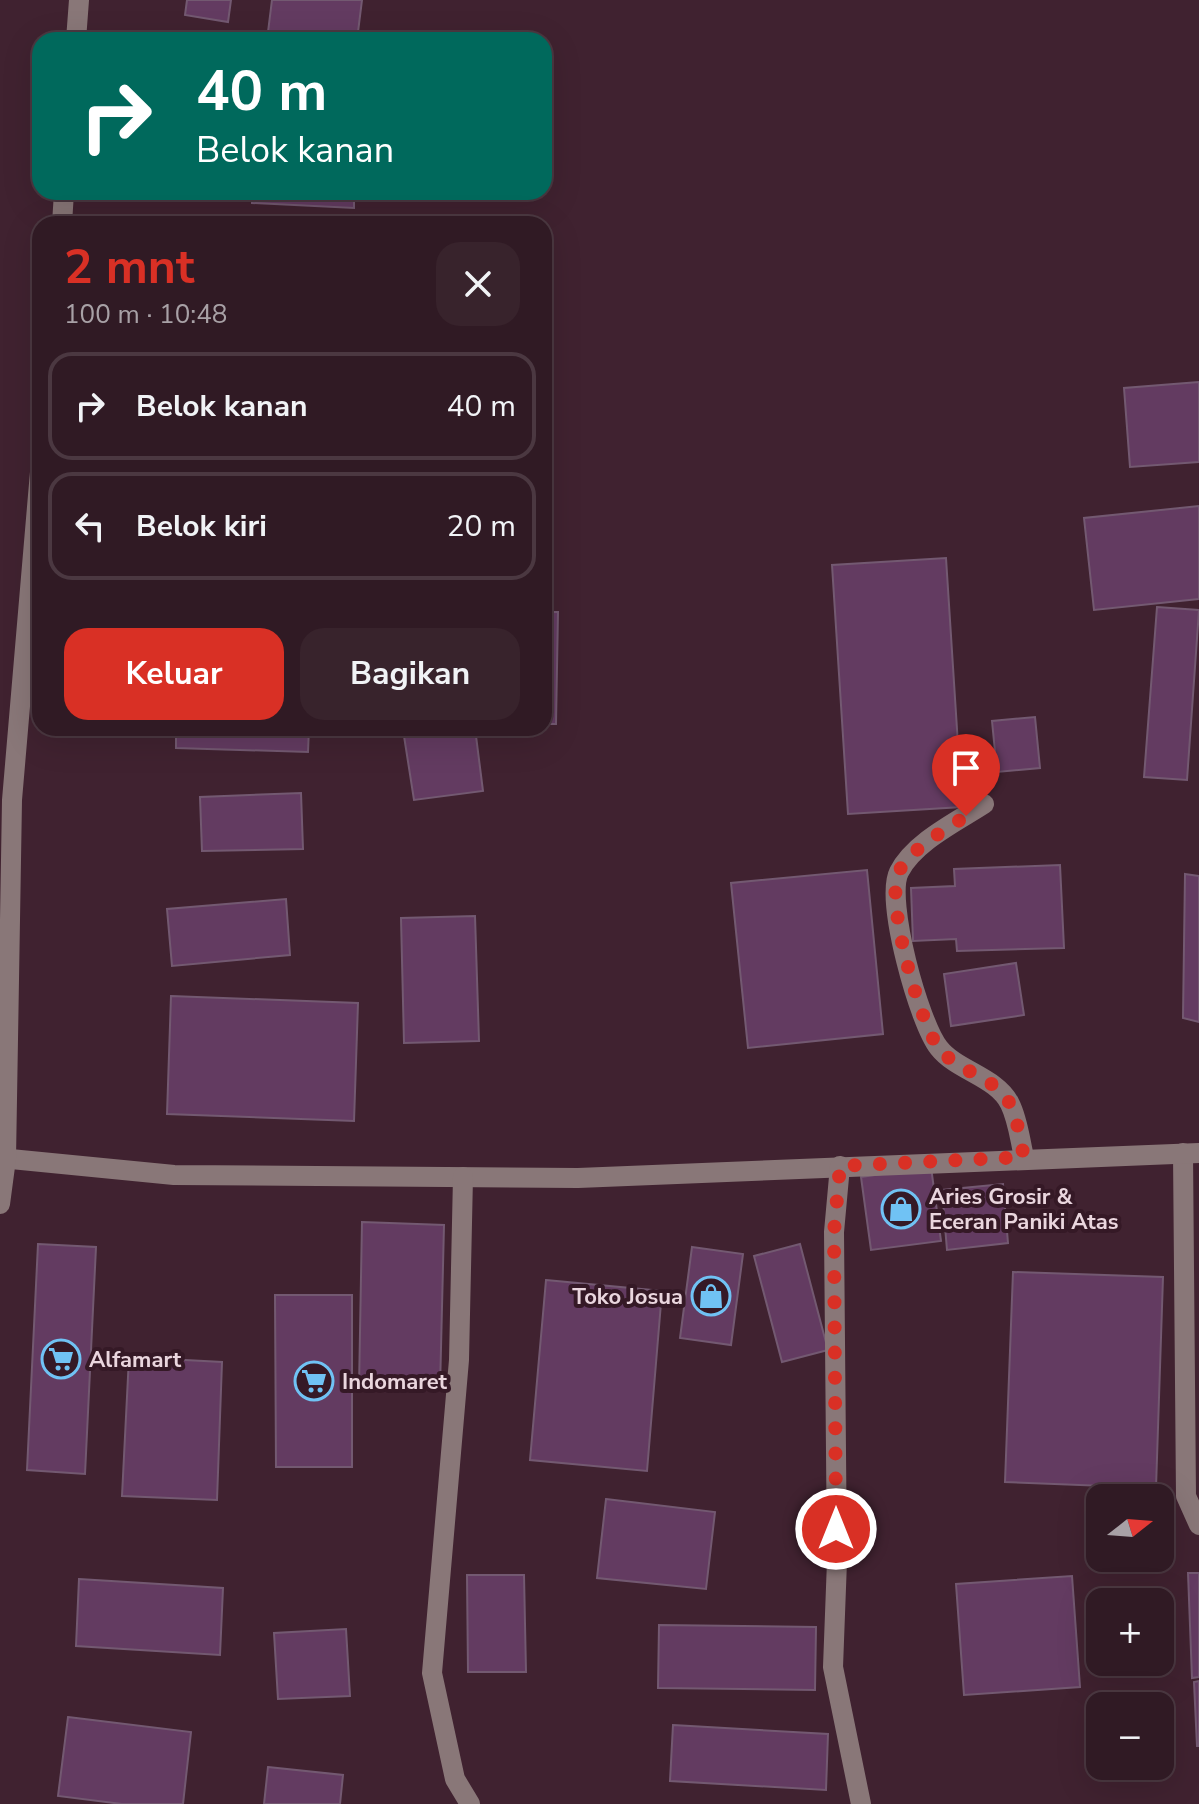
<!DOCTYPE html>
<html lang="id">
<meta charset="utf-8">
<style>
:root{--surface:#301a24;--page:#38232c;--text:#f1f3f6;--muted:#a8a1a6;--line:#4b3841;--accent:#d93025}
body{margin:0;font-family:"Nunito Sans",sans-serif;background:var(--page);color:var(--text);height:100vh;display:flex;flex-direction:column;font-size:30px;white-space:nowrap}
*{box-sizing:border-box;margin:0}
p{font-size:26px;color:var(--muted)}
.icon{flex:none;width:44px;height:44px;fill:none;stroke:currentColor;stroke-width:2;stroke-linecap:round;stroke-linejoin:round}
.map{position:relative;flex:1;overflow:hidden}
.panel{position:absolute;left:32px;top:216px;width:520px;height:520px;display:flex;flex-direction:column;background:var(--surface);border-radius:24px;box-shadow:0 8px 32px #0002,0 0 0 2px var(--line)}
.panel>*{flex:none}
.hud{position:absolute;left:32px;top:32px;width:520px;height:168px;border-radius:24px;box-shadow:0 8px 32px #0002,0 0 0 2px var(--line);background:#00695c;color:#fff;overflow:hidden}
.needle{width:52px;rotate:73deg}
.buttons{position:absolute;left:1086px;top:1484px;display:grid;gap:16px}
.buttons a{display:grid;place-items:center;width:88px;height:88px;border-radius:16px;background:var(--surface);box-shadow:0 8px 32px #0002,0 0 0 2px var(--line);font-size:40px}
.pin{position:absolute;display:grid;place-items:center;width:68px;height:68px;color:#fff;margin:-82px -34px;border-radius:50% 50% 50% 0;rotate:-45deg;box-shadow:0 0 8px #0007}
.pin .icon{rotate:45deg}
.me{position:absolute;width:88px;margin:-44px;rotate:0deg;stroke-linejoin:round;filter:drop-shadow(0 0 6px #0008)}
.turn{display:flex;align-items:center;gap:28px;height:168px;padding:0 32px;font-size:36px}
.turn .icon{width:104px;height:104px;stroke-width:2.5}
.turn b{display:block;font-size:56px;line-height:68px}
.round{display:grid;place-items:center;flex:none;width:84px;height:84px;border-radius:24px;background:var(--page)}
.head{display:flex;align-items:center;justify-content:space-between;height:136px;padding:0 32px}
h1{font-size:48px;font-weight:700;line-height:60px;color:var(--accent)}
.primary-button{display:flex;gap:16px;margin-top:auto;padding:16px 32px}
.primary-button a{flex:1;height:92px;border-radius:24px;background:var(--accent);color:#fff;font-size:32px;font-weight:700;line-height:92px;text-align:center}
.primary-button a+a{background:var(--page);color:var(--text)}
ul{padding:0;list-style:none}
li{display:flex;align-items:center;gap:24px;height:108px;margin:0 16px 12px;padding:0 16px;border:4px solid var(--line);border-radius:24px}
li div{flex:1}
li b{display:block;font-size:30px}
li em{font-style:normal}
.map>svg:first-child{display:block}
.building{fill:#633b61;stroke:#735971;stroke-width:2}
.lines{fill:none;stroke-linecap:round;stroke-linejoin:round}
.minor{stroke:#897778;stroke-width:20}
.route{stroke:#d93025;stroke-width:14;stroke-dasharray:0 25.2}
.labels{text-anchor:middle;stroke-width:8;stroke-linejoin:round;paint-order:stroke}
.poi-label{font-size:22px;font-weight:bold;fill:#ead6de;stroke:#351926;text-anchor:start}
</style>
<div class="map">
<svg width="1199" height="1804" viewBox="0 0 1199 1804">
<rect width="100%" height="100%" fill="#402230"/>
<g class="building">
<path d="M187 0H231L228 22 185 15Z"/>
<path d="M272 0H362L357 40H267Z"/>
<path d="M252 192H354V208L252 203Z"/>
<path d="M1199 382V462L1130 467 1124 388Z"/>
<path d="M1199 506V599L1094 610 1084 518Z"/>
<path d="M946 558 962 807 848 814 832 565Z"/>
<path d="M1157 607 1199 610 1187 780 1144 777Z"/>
<path d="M544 612H558L556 724H544Z"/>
<path d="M1035 717 1040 768 997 772 992 721Z"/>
<path d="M176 728H309L308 752 176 748Z"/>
<path d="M458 728H475L483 791 414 800 404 736Z"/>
<path d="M301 793 303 849 202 851 200 797Z"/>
<path d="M1060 865 1064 948 957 951 956 939 913 941 911 888 955 886 954 869Z"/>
<path d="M867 870 883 1034 748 1048 731 883Z"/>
<path d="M1185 874 1199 876V1022L1183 1018Z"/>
<path d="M286 899 290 955 172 966 167 909Z"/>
<path d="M475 916 479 1041 404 1043 401 918Z"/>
<path d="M1016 963 1024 1015 951 1026 944 974Z"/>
<path d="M171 996 358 1003 354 1121 167 1114Z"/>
<path d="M931 1167 941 1241 871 1250 861 1177Z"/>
<path d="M1003 1184 1008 1243 947 1250 942 1190Z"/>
<path d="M362 1222 444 1225 440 1389 359 1388Z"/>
<path d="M38 1244 96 1247 85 1474 27 1470Z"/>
<path d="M800 1244 828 1350 782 1362 754 1256Z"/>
<path d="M692 1247 743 1254 731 1345 680 1338Z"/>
<path d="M1013 1272 1163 1277 1156 1488 1005 1482Z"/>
<path d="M546 1280 662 1291 647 1471 530 1460Z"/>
<path d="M275 1295H352V1467H276Z"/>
<path d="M129 1357 222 1362 217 1500 122 1496Z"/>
<path d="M606 1499 715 1512 706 1589 597 1578Z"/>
<path d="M1188 1573H1199V1677L1192 1678Z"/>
<path d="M467 1575H524L526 1672H468Z"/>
<path d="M1072 1576 1080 1687 964 1695 956 1584Z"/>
<path d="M79 1579 223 1588 220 1655 76 1646Z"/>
<path d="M659 1625 816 1627 815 1690 658 1688Z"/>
<path d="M346 1629 350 1696 278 1699 274 1633Z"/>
<path d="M1199 1681V1746H1197L1194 1682Z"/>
<path d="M68 1717 191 1732 183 1804H122L58 1796Z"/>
<path d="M673 1725 828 1734 826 1790 670 1781Z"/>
<path d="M268 1767 343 1775 340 1804H264Z"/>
</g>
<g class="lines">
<g class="minor">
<path d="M76 40 79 0"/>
<path d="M62 224 64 192"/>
<path d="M984 804C958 821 914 842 899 872 885 900 919 1023 939 1048 957 1071 997 1077 1010 1104 1018 1120 1020 1140 1024 1157"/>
<path d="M1183 1153 1186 1496 1199 1525"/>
<path d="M0 1158 174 1175 578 1178 1199 1153"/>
<path d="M840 1166 834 1232 837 1561 833 1667 861 1804"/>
<path d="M463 1177 459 1360 432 1673 455 1779 470 1804"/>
<path d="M0 1204 6 1159 12 800 40 472"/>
</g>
</g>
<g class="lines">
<path class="route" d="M836 1529 834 1232 840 1166 1024 1157C1020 1140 1018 1120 1010 1104 996 1076 956 1072 938 1047 920 1022 884 898 899 871 913 847 944 831 966 816"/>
</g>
<defs>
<symbol id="shop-ring" viewBox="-11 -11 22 22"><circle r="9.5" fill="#351926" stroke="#70c2f4" stroke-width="1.5"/><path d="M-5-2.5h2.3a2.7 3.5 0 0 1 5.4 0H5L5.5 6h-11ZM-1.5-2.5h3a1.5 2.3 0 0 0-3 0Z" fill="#70c2f4"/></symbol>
<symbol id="supermarket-ring" viewBox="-11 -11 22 22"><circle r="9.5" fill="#351926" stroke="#70c2f4" stroke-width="1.5"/><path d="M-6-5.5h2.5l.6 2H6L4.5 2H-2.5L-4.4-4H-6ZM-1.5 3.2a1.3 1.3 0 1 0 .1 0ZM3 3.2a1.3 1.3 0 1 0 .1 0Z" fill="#70c2f4"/></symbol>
</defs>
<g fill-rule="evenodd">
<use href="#shop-ring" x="879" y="1187" width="44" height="44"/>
<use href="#shop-ring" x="689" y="1274" width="44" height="44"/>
<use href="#supermarket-ring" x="39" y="1337" width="44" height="44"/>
<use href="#supermarket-ring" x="292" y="1359" width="44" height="44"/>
</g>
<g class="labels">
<g class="poi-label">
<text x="929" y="1204">Aries Grosir &amp;<tspan x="929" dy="25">Eceran Paniki Atas</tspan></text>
<text x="683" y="1304" text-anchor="end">Toko Josua</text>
<text x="89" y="1367">Alfamart</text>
<text x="342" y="1389">Indomaret</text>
</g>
</g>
</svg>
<div class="buttons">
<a><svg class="needle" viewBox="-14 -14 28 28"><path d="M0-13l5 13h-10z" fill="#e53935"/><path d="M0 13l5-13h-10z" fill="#a8a1a6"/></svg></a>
<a>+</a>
<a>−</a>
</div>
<div class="pin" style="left:966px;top:816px;background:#d93025"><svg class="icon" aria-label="arrive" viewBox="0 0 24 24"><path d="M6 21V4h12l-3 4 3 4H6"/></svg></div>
<svg class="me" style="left:836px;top:1529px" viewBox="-20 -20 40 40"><circle r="17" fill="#d93025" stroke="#fff" stroke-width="3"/><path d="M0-11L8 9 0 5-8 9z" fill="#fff"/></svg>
<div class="hud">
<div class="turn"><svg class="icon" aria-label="right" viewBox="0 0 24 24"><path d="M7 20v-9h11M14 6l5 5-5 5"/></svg><div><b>40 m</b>Belok kanan</div></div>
</div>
<section class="panel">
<div class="head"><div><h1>2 mnt</h1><p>100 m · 10:48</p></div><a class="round"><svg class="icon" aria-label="close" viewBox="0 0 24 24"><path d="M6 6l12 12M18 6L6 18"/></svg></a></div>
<ul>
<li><svg class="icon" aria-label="right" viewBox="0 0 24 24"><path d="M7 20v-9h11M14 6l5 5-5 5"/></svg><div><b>Belok kanan</b></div><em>40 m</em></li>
<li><svg class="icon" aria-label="left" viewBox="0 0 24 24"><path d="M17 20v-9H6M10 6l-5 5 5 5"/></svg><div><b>Belok kiri</b></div><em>20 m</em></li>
</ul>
<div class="primary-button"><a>Keluar</a><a>Bagikan</a></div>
</section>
</div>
